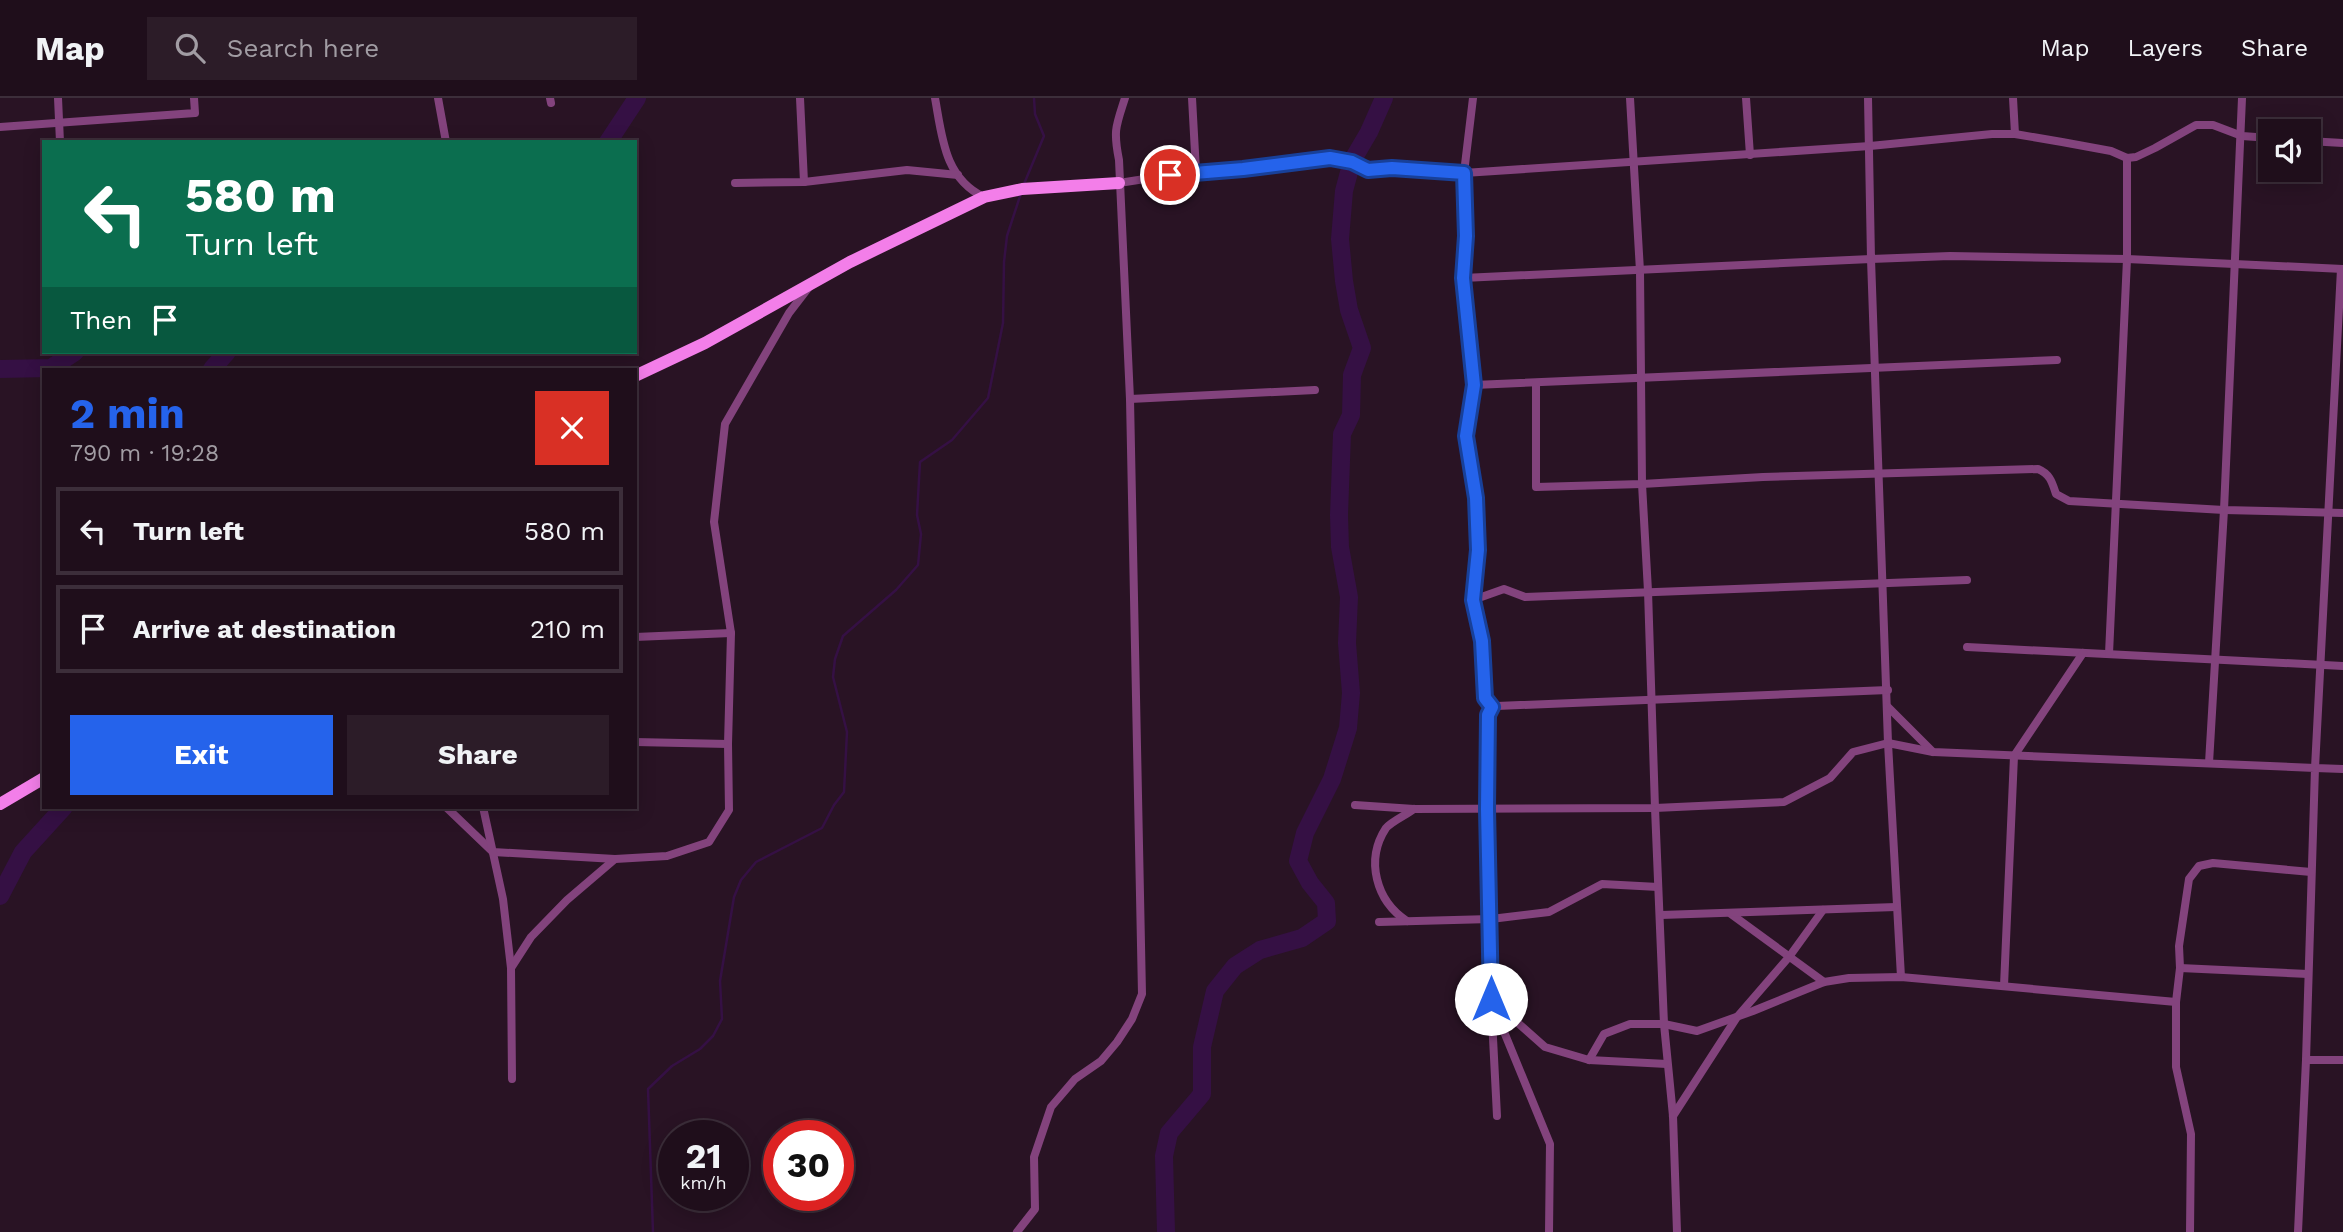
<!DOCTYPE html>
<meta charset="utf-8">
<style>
:root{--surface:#1f0e1b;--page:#2c1c28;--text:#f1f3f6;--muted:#a19ca3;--line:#3c2e3a;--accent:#2563eb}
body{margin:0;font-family:"Work Sans",sans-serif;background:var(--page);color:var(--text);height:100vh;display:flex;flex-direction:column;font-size:26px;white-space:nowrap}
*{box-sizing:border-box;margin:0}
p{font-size:23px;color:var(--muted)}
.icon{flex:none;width:38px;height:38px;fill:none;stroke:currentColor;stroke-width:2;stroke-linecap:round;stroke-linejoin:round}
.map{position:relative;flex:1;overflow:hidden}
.side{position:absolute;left:42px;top:270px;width:595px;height:441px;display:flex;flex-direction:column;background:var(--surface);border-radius:0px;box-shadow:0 4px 18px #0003,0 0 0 2px var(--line)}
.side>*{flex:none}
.hud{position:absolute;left:42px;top:42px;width:595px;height:214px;border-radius:0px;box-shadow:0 4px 18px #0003,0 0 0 2px var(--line);background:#0b6e4f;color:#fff;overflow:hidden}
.buttons{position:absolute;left:2258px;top:21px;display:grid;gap:14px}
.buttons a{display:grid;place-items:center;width:63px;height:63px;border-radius:0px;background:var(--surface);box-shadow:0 4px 18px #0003,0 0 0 2px var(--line);font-size:35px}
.speed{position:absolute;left:658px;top:1022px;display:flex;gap:14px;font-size:35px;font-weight:700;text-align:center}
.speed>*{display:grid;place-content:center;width:91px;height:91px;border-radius:50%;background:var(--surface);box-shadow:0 4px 18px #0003,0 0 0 2px var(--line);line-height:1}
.speed small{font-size:18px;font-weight:400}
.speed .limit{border:10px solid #d22;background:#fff;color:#111}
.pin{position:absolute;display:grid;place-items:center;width:60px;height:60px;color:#fff;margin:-30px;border:4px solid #fff;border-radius:50%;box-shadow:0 2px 7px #0007}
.me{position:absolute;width:77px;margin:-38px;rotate:0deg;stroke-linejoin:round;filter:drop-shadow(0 0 5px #0008)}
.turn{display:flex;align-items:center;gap:24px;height:147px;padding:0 28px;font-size:32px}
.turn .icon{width:91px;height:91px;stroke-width:2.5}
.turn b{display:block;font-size:49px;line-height:60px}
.then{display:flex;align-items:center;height:66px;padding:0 28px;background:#0003;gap:14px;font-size:26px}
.round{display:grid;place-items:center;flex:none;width:74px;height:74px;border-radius:0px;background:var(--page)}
.summary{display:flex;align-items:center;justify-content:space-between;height:119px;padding:0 28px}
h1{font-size:42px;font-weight:700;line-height:52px;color:var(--accent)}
.cta{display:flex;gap:14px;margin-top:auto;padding:14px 28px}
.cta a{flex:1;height:80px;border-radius:0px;background:var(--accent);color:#fff;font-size:28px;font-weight:700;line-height:80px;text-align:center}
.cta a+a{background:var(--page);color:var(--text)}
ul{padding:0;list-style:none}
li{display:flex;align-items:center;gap:21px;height:88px;margin:0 14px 10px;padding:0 14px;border:4px solid var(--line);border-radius:0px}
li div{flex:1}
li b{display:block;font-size:26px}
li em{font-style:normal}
header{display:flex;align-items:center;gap:42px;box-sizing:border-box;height:98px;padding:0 35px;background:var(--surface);border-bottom:2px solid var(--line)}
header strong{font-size:33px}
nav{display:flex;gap:38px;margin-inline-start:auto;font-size:24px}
.search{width:490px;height:63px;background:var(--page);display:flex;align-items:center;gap:18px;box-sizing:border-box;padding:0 24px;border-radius:0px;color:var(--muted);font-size:26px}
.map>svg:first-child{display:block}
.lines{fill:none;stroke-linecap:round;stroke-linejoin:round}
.stream{stroke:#351044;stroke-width:2.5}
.river{stroke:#351044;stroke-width:18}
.street{stroke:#83437d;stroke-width:8}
.secondary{stroke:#f37ee9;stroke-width:12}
.route-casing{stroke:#184099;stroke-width:18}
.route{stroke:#2563eb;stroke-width:12}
</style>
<header>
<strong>Map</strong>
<div class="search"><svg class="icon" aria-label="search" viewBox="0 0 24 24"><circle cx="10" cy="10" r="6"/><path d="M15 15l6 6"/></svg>Search here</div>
<nav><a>Map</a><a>Layers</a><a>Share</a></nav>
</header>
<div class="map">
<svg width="2343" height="1134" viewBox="0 0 2343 1134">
<rect width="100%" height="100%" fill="#291324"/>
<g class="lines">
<g class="stream">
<path d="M1024 86 1044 38 1035 16 1034 0"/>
<path d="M653 1134 648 991 672 968 700 951 713 938 722 921 720 883 734 799 741 782 756 764 822 730 834 707 844 694 847 634 833 579 835 561 843 538 896 492 918 467 921 436 917 417 920 364 952 342 988 300 1003 225 1004 164 1007 138 1021 95"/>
</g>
<g class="river">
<path d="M608 44 637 0"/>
<path d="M0 271 51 270 75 254"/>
<path d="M212 271 227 254"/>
<path d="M0 798 23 754 64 709"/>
<path d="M1166 1134 1164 1058 1169 1035 1202 996V949L1215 893 1235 868 1260 852 1302 840 1327 823 1326 805 1310 785 1298 763 1305 735 1332 681 1348 630 1351 595 1347 545 1349 499 1340 449 1339 417 1342 336 1351 317 1352 277 1362 250 1349 212 1344 183 1340 141 1344 93 1352 63 1369 34 1384 0"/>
</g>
<g class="street">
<path d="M58 0 60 44"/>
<path d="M438 0 446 44"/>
<path d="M550 0 551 5"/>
<path d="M800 0 804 84"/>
<path d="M935 0C942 38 944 80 984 99"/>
<path d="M1192 0 1196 73"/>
<path d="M1473 0 1464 75 1466 138 1463 180 1474 287 2057 262"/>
<path d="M1630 0 1640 173 1642 386 1648 493 1655 710 1664 926 1673 1018 1677 1134"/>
<path d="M1746 0 1750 57"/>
<path d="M1868 0 1871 161 1950 158 2127 161 2343 171"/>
<path d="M2013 0 2015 36"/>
<path d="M0 29 195 15 194 0"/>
<path d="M2308 43 2343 45"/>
<path d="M735 85 804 84 907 72 958 77"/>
<path d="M1119 85 1196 73 1243 71 1330 60 1352 63 1368 72 1392 70 1464 75 1870 48 1992 36H2015L2062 44 2111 53 2127 60 2136 59 2155 50 2196 27H2213L2242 38 2270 40"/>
<path d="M2341 171 2315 670 2343 671"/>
<path d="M1463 180 1871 161 1888 645 1901 879"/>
<path d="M1536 285V389L1642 386 1763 379 2038 371C2050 376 2052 384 2056 396L2069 403 2224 412 2343 415"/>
<path d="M1474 287 1466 338 1476 400 1478 452 1473 502 1482 543 1485 600 1492 609"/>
<path d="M1130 301 1315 292"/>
<path d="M1473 502 1504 491 1525 499 1967 482"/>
<path d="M635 539 731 535"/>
<path d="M1967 549 2343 568"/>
<path d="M2109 556 2127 161V60"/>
<path d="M1888 609 1933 654"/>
<path d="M635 644 728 646"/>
<path d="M2209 665 2224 412 2242 0"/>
<path d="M1355 707 1414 711 1655 710 1784 704 1830 680 1853 654 1888 645 1933 654 2315 670 2306 962"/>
<path d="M446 709 493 754 615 761"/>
<path d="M483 709 503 801 511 870"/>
<path d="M1731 816 1824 884"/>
<path d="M1661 817 1896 809"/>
<path d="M1407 823C1376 803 1365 762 1386 730 1392 723 1406 717 1414 711"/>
<path d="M1379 824 1491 821 1549 814 1602 786 1658 789"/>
<path d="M2180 870 2308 876"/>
<path d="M2004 888 2014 658 2083 555"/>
<path d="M1493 903 1545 949 1589 962 1667 966"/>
<path d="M1493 907 1550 1046 1549 1134"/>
<path d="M1589 962 1604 936 1630 926H1664L1697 933 1753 913 1824 884 1849 880 1901 879 2176 904"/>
<path d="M512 981 511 870 531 839 567 802 615 761 667 758 709 744 729 712 728 646 731 535 714 424 725 326 789 215 809 189"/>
<path d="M1497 1018 1491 901 1487 711 1489 613 1497 608 1888 592"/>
<path d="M1673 1018 1737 919 1789 859 1823 812"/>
<path d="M1017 1134 1035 1111 1034 1059 1051 1009 1075 981 1101 963 1117 944 1132 921 1142 896 1130 301 1119 62C1113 32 1116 28 1125 0"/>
<path d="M2190 1134 2191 1036 2176 969V904L2180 870 2179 848 2189 781 2199 768 2213 765 2311 774"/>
<path d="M2298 1134 2306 962H2343"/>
</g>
<g class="secondary">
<path d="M635 278 705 245 850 164 984 99 1022 91 1119 85"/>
<path d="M0 706 44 680"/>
</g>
</g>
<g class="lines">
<defs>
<path id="route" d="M1170 77 1243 71 1330 60 1352 64 1368 72 1392 70 1464 75 1466 138 1463 180 1474 287 1466 338 1476 400 1478 452 1473 502 1482 543 1485 600 1492 609 1488 617 1487 711 1491 901"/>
</defs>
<use href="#route" class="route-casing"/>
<use href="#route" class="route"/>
</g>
</svg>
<div class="buttons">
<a><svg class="icon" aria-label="sound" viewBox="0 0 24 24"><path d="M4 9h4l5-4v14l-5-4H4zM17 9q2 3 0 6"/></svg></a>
</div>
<div class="speed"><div>21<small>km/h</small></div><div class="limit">30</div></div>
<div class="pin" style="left:1170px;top:77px;background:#d93025"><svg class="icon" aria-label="arrive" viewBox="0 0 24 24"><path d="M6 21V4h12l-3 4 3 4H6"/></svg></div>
<svg class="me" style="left:1491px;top:901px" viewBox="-20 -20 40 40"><circle r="19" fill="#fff"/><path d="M0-13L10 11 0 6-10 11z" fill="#2563eb"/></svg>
<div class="hud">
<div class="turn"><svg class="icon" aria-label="left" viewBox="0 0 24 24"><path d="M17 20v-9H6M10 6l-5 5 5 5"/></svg><div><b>580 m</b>Turn left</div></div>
<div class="then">Then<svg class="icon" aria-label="arrive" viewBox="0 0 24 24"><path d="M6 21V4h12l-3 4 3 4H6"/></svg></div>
</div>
<section class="side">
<div class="summary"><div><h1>2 min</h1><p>790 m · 19:28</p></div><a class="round" style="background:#d93025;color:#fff"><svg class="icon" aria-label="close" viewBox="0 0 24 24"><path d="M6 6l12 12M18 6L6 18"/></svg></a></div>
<ul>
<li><svg class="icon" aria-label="left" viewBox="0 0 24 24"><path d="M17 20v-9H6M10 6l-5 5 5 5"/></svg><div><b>Turn left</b></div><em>580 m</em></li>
<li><svg class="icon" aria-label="arrive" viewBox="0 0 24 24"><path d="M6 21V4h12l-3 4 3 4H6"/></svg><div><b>Arrive at destination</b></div><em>210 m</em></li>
</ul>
<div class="cta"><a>Exit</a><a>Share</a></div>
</section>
</div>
